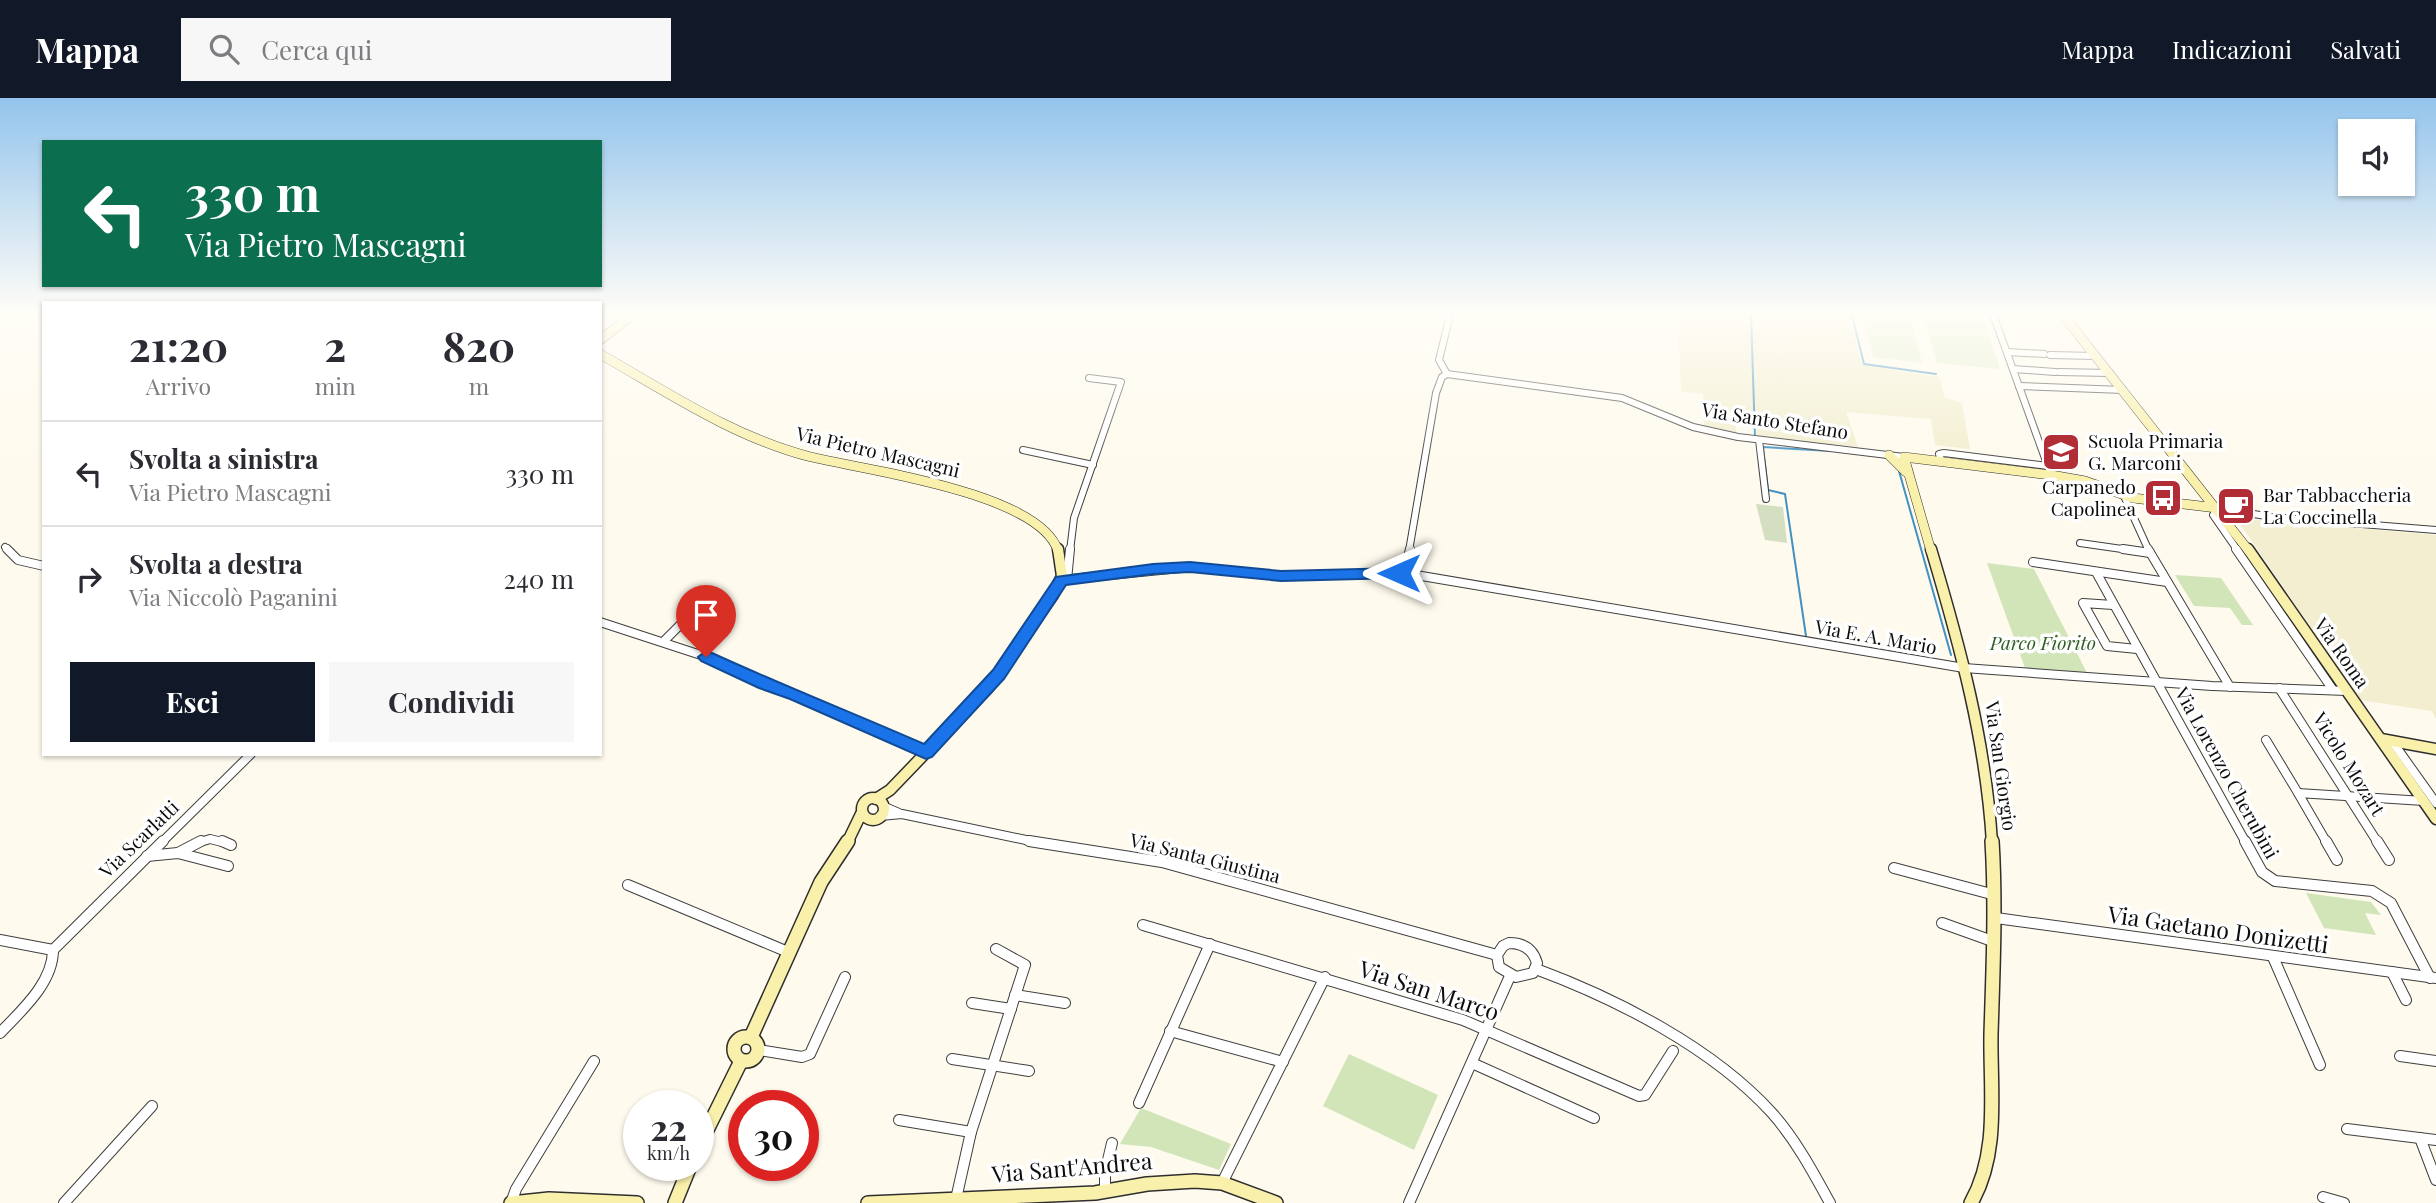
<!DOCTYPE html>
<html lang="it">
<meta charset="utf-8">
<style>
:root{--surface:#fff;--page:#f7f7f7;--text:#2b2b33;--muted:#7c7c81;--line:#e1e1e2;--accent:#111827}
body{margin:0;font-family:"Playfair Display",serif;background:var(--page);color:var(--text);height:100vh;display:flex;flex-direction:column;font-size:26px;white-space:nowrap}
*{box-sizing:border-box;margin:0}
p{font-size:23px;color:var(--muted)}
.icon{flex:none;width:38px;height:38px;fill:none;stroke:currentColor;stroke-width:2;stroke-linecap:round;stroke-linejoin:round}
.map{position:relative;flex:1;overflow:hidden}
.drawer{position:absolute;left:42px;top:203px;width:560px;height:455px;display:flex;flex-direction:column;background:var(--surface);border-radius:0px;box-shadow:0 2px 5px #0004}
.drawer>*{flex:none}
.top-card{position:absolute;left:42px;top:42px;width:560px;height:147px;border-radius:0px;box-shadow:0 2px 5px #0004;background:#0b6e4f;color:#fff;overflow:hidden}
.tools{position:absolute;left:2338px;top:21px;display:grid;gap:14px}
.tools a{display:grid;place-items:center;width:77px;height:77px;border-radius:0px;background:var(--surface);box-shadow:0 2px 5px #0004;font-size:35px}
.speed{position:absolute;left:623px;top:992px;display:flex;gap:14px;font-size:35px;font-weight:700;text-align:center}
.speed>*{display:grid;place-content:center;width:91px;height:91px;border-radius:50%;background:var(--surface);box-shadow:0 2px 5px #0004;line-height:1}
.speed small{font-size:18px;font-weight:400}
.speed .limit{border:10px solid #d22;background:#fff;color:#111}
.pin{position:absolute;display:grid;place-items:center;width:60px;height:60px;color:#fff;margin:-72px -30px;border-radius:50% 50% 50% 0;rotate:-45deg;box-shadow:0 0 7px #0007}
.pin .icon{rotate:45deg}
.me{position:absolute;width:77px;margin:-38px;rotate:270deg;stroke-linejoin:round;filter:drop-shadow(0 0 5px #0008)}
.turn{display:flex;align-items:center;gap:24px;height:147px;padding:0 28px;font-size:32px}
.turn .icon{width:91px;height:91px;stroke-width:2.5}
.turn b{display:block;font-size:49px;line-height:60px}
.eta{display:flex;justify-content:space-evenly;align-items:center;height:119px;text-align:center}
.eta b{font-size:42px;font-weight:700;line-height:49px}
.button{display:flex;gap:14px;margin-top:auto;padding:14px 28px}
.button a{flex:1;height:80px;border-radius:0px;background:var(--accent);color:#fff;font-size:28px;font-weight:700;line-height:80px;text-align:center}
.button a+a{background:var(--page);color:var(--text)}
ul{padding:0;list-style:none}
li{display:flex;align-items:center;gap:21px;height:105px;padding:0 28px;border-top:2px solid var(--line)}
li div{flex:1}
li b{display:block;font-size:26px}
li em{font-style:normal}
header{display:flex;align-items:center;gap:42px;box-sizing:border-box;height:98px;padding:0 35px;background:var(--accent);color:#fff}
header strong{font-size:33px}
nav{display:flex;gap:38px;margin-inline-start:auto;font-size:24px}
.search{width:490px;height:63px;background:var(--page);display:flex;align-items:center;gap:18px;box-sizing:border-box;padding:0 24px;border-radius:0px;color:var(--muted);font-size:26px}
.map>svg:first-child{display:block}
.farmland{fill:#f2eecf}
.green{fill:#d1e5b9}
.cemetery{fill:#d4dec0}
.pitch{fill:#e2edca}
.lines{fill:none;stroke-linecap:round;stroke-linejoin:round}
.stream{stroke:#4191c3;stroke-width:2}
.street-far2-casing{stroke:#3f3f3f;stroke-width:8}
.street-far1-casing{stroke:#3f3f3f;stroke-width:10}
.street-casing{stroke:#3f3f3f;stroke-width:12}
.secondary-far2-casing{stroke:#2e2e2e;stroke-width:10}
.secondary-far1-casing{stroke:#2e2e2e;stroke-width:13}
.secondary-casing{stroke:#2e2e2e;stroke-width:16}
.street-far2{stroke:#fff;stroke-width:6}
.street-far1{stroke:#fff;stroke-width:8}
.street{stroke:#fff;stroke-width:10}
.secondary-far2{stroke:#f9f0ac;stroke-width:9}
.secondary-far1{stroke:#f9f0ac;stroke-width:10}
.secondary{stroke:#f9f0ac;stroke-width:13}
.route{fill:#1a73e8;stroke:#114b97;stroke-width:2}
.labels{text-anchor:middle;stroke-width:7;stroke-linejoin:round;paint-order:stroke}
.street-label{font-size:19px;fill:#0c0c0c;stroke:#fff}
.poi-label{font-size:19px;fill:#0c0c0c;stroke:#fff;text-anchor:start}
.park-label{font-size:19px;font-style:italic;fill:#2f5f22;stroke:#fff}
.near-street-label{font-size:23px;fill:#0c0c0c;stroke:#fff}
</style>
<header>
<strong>Mappa</strong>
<div class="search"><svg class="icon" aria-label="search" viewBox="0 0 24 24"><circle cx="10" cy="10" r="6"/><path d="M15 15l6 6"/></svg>Cerca qui</div>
<nav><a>Mappa</a><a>Indicazioni</a><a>Salvati</a></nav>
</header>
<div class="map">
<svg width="2436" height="1105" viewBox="0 0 2436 1105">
<rect width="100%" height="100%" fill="#fefaed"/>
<g class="farmland">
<path d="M1678 217H1849L1862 267 1939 279 1945 300 1962 305 1970 351 1935 347 1931 321 1846 314 1858 349 1757 339 1755 313 1727 315V325L1736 328V335L1704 329 1703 296 1681 293Z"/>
<path d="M2236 420 2436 437V621L2432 613 2360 602Z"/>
</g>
<g class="green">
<path d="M1987 465 2034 471 2087 575 2025 570Z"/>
<path d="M2175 477 2221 480 2253 527H2242L2230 510 2194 508Z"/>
<path d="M2306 795 2371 804 2381 817 2365 815 2376 837 2324 830Z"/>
<path d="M1349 956 1438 997 1414 1052 1323 1008Z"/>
<path d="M1141 1010 1231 1046 1219 1072 1151 1049 1120 1046Z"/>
</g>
<path class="cemetery" d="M1756 406 1783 409 1787 445 1765 442Z"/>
<g class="pitch">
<path d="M1863 217 1911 220 1922 265 1873 259Z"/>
<path d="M1923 217 1984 223 2000 271 1937 265Z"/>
</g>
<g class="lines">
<g class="stream">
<path d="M1751 217 1755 339"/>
<path d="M1852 217 1864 266 1936 276"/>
<path d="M1899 373 1951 557"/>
<path d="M1806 538 1785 396 1768 392 1763 349 1830 353"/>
</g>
<defs>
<g id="street-far2">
<path d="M1994 219 2051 377"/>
<path d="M2007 254 2044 256"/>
<path d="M2050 257 2096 258"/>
<path d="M2013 271 2055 274"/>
<path d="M2059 274 2110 275"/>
<path d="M1447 276 1439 262 1450 217"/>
<path d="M2019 288 2123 292"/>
<path d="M1759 342 1766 401"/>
<path d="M1023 352 1093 367"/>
<path d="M1941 362 1939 356 1944 355 2048 368"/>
<path d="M2124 398 2149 453"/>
<path d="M2080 445 2136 453"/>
<path d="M5 449 9 453"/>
<path d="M1070 453 1074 420 1121 284 1089 280"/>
<path d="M1409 453 1436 295 1442 279 1447 276 1622 300 1693 329 1738 339 1904 359"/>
<path d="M2238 453 2213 417 2217 410 2272 419 2436 432"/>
</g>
<g id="street-far1">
<path d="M7 451 18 462 44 468"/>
<path d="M2123 451 2150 455"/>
<path d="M2148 451 2230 589"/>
<path d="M2236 451 2333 592"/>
<path d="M2033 464 2167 484"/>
<path d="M2096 474 2246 745"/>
<path d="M1404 475 1410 451"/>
<path d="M1061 482 1190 469 1281 478 1404 475 1964 570 2212 588 2347 593"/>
<path d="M1067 482 1070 451"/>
<path d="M2113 507 2083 505 2107 548 2137 551"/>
<path d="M600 524 707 559 926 654"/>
<path d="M664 543 689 518"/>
<path d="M2279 590 2378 745"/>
<path d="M2266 642 2298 695"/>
<path d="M2392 643 2436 705"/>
<path d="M885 709 899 715"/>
<path d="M880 718 902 716 1040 745"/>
<path d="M161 745 251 656"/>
<path d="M197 745 210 741 226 745"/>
<path d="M2327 745 2298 695 2424 703"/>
</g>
<g id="street">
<path d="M222 743 231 747"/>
<path d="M1029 743 1162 764 1497 857"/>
<path d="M2245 743 2262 774 2275 783 2372 793 2391 805 2430 880"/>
<path d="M2326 743 2337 762"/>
<path d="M2377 743 2389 762"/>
<path d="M178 755 201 743"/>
<path d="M147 758 178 755 228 768"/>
<path d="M1894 770 1995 797"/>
<path d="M628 787 788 854"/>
<path d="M1996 820 2436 880"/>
<path d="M1942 825 1995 844"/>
<path d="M1143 827 1463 922 1639 998 1645 997 1673 953"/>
<path d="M0 842 53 852C53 885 21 913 0 935"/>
<path d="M1509 845C1523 845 1533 851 1537 865L1533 875 1516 879 1499 869 1497 857 1503 848Z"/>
<path d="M53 852 163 743"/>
<path d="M2273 859 2320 967"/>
<path d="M1536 871C1617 901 1713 950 1772 1015 1796 1042 1813 1074 1830 1105"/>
<path d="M2392 874 2406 902"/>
<path d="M1015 897 1065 905"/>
<path d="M972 905 1011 911"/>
<path d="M1170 933 1283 964"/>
<path d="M759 952 802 959 810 956 845 879"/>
<path d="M2400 958 2436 963"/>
<path d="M952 961 1029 973"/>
<path d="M1472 965 1594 1020"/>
<path d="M1139 1005 1210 846"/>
<path d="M899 1022 971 1034"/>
<path d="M2347 1031 2436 1042"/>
<path d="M2420 1040 2436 1082"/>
<path d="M1222 1085 1325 879"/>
<path d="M1105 1094V1075L1112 1045"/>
<path d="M2323 1099 2344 1105"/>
<path d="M956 1101 971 1034 1025 867 996 851"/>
<path d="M64 1105 152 1008"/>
<path d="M511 1105 516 1091 594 963"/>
<path d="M1409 1105 1510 878"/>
</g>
<g id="secondary-far2">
<path d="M2063 217 2249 453"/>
<path d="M600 242 632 217"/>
<path d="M600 256C667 294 735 340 811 359 866 372 1040 395 1058 453"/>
<path d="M1889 357 1906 374"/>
<path d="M1931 453 1904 359 2051 377 2085 383 2133 400 2217 410"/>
</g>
<g id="secondary-far1">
<path d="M1931 451C1960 548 1986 644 1992 745"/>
<path d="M2248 451 2436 721"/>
<path d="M2381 641 2436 651"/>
<circle cx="873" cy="711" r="11"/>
<path d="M876 701 890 692 988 590 1053 497 1062 478 1058 451"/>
<path d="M847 745 861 716"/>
</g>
<g id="secondary">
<circle cx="746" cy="951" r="12"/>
<path d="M751 939 821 784 848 743"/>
<path d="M698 1050 741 963"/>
<path d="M511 1105 549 1101 637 1105"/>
<path d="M675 1105 690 1068"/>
<path d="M868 1105 1095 1095 1147 1086 1195 1083 1222 1085 1276 1105"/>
<path d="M1971 1105C2000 1054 1990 993 1991 936 1993 872 1996 807 1992 743"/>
</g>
</defs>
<use href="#street-far2" class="street-far2-casing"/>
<use href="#street-far1" class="street-far1-casing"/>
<use href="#street" class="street-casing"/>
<use href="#secondary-far2" class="secondary-far2-casing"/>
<use href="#secondary-far1" class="secondary-far1-casing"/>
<use href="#secondary" class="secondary-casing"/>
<use href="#street-far2" class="street-far2"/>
<use href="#street-far1" class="street-far1"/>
<use href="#street" class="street"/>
<use href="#secondary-far2" class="secondary-far2"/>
<use href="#secondary-far1" class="secondary-far1"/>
<use href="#secondary" class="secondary"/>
</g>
<linearGradient id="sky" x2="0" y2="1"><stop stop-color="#93c4ec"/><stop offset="0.58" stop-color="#fffdf7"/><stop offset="1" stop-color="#fffdf7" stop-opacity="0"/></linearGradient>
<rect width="2436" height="371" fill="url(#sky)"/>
<path class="route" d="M1190 464 1281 473 1399 470 1406 475 1399 480 1281 483 1190 474 1153 476 1066 487 1004 581 932 659 926 661 790 601 759 590 701 563 698 559 706 553 712 555C782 587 853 615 924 646L993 572 1056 479 1153 466Z"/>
<defs>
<symbol id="school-square" viewBox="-11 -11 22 22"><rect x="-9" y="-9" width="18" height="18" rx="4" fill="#b22e36" stroke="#fff"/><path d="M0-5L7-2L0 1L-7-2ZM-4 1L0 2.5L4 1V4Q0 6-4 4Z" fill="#fff"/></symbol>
<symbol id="bus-square" viewBox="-11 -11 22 22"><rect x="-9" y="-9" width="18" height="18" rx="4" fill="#b22e36" stroke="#fff"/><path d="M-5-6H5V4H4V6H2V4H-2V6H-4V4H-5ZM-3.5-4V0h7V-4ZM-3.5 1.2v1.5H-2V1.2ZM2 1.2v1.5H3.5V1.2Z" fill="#fff"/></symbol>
<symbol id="cafe-square" viewBox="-11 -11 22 22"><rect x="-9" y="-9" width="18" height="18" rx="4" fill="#b22e36" stroke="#fff"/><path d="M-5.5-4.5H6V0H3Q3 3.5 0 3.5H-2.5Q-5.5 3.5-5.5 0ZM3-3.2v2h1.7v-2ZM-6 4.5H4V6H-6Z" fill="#fff"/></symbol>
</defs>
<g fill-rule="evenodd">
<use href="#school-square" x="2039" y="332" width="44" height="44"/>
<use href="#bus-square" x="2141" y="378" width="44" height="44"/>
<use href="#cafe-square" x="2214" y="386" width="44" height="44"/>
</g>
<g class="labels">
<g class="street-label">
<text transform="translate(1775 323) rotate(9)" y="7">Via Santo Stefano</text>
<text transform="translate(878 354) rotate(13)" y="7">Via Pietro Mascagni</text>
<text transform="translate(1876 539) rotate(10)" y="7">Via E. A. Mario</text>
<text transform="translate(2342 555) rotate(55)" y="7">Via Roma</text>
<text transform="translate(2349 666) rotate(58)" y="7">Vicolo Mozart</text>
<text transform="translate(2001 668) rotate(82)" y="7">Via San Giorgio</text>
<text transform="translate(2227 675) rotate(61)" y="7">Via Lorenzo Cherubini</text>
<text transform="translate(139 741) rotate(-44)" y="7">Via Scarlatti</text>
<text transform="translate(1205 760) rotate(14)" y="7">Via Santa Giustina</text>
</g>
<g class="poi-label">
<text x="2088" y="350">Scuola Primaria<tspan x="2088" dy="22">G. Marconi</tspan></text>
<text x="2136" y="396" text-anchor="end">Carpanedo<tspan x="2136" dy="22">Capolinea</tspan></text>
<text x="2263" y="404">Bar Tabbaccheria<tspan x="2263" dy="22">La Coccinella</tspan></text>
</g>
<g class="park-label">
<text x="2043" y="552">Parco Fiorito</text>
</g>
<g class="near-street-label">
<text transform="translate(2218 832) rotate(8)" y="8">Via Gaetano Donizetti</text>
<text transform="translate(1429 893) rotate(18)" y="8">Via San Marco</text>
<text transform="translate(1072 1070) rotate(-5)" y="8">Via Sant'Andrea</text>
</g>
</g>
</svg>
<div class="tools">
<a><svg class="icon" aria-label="sound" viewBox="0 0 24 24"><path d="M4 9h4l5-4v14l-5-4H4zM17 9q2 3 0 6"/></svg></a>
</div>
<div class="speed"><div>22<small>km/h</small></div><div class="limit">30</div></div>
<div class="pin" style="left:706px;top:559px;background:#d93025"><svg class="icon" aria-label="arrive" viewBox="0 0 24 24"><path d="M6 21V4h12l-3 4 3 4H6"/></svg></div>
<svg class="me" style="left:1399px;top:475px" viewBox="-20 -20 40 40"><path d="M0-17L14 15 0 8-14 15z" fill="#1a73e8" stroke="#fff" stroke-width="4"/></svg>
<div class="top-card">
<div class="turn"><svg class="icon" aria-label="left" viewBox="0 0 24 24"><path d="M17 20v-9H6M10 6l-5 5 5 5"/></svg><div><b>330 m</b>Via Pietro Mascagni</div></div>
</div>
<section class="drawer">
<div class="eta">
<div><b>21:20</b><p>Arrivo</p></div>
<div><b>2</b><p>min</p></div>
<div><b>820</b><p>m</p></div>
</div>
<ul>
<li><svg class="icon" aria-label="left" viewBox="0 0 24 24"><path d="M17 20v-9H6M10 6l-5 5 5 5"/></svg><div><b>Svolta a sinistra</b><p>Via Pietro Mascagni</p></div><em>330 m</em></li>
<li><svg class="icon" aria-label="right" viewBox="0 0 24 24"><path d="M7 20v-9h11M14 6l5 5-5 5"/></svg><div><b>Svolta a destra</b><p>Via Niccolò Paganini</p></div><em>240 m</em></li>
</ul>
<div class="button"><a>Esci</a><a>Condividi</a></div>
</section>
</div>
